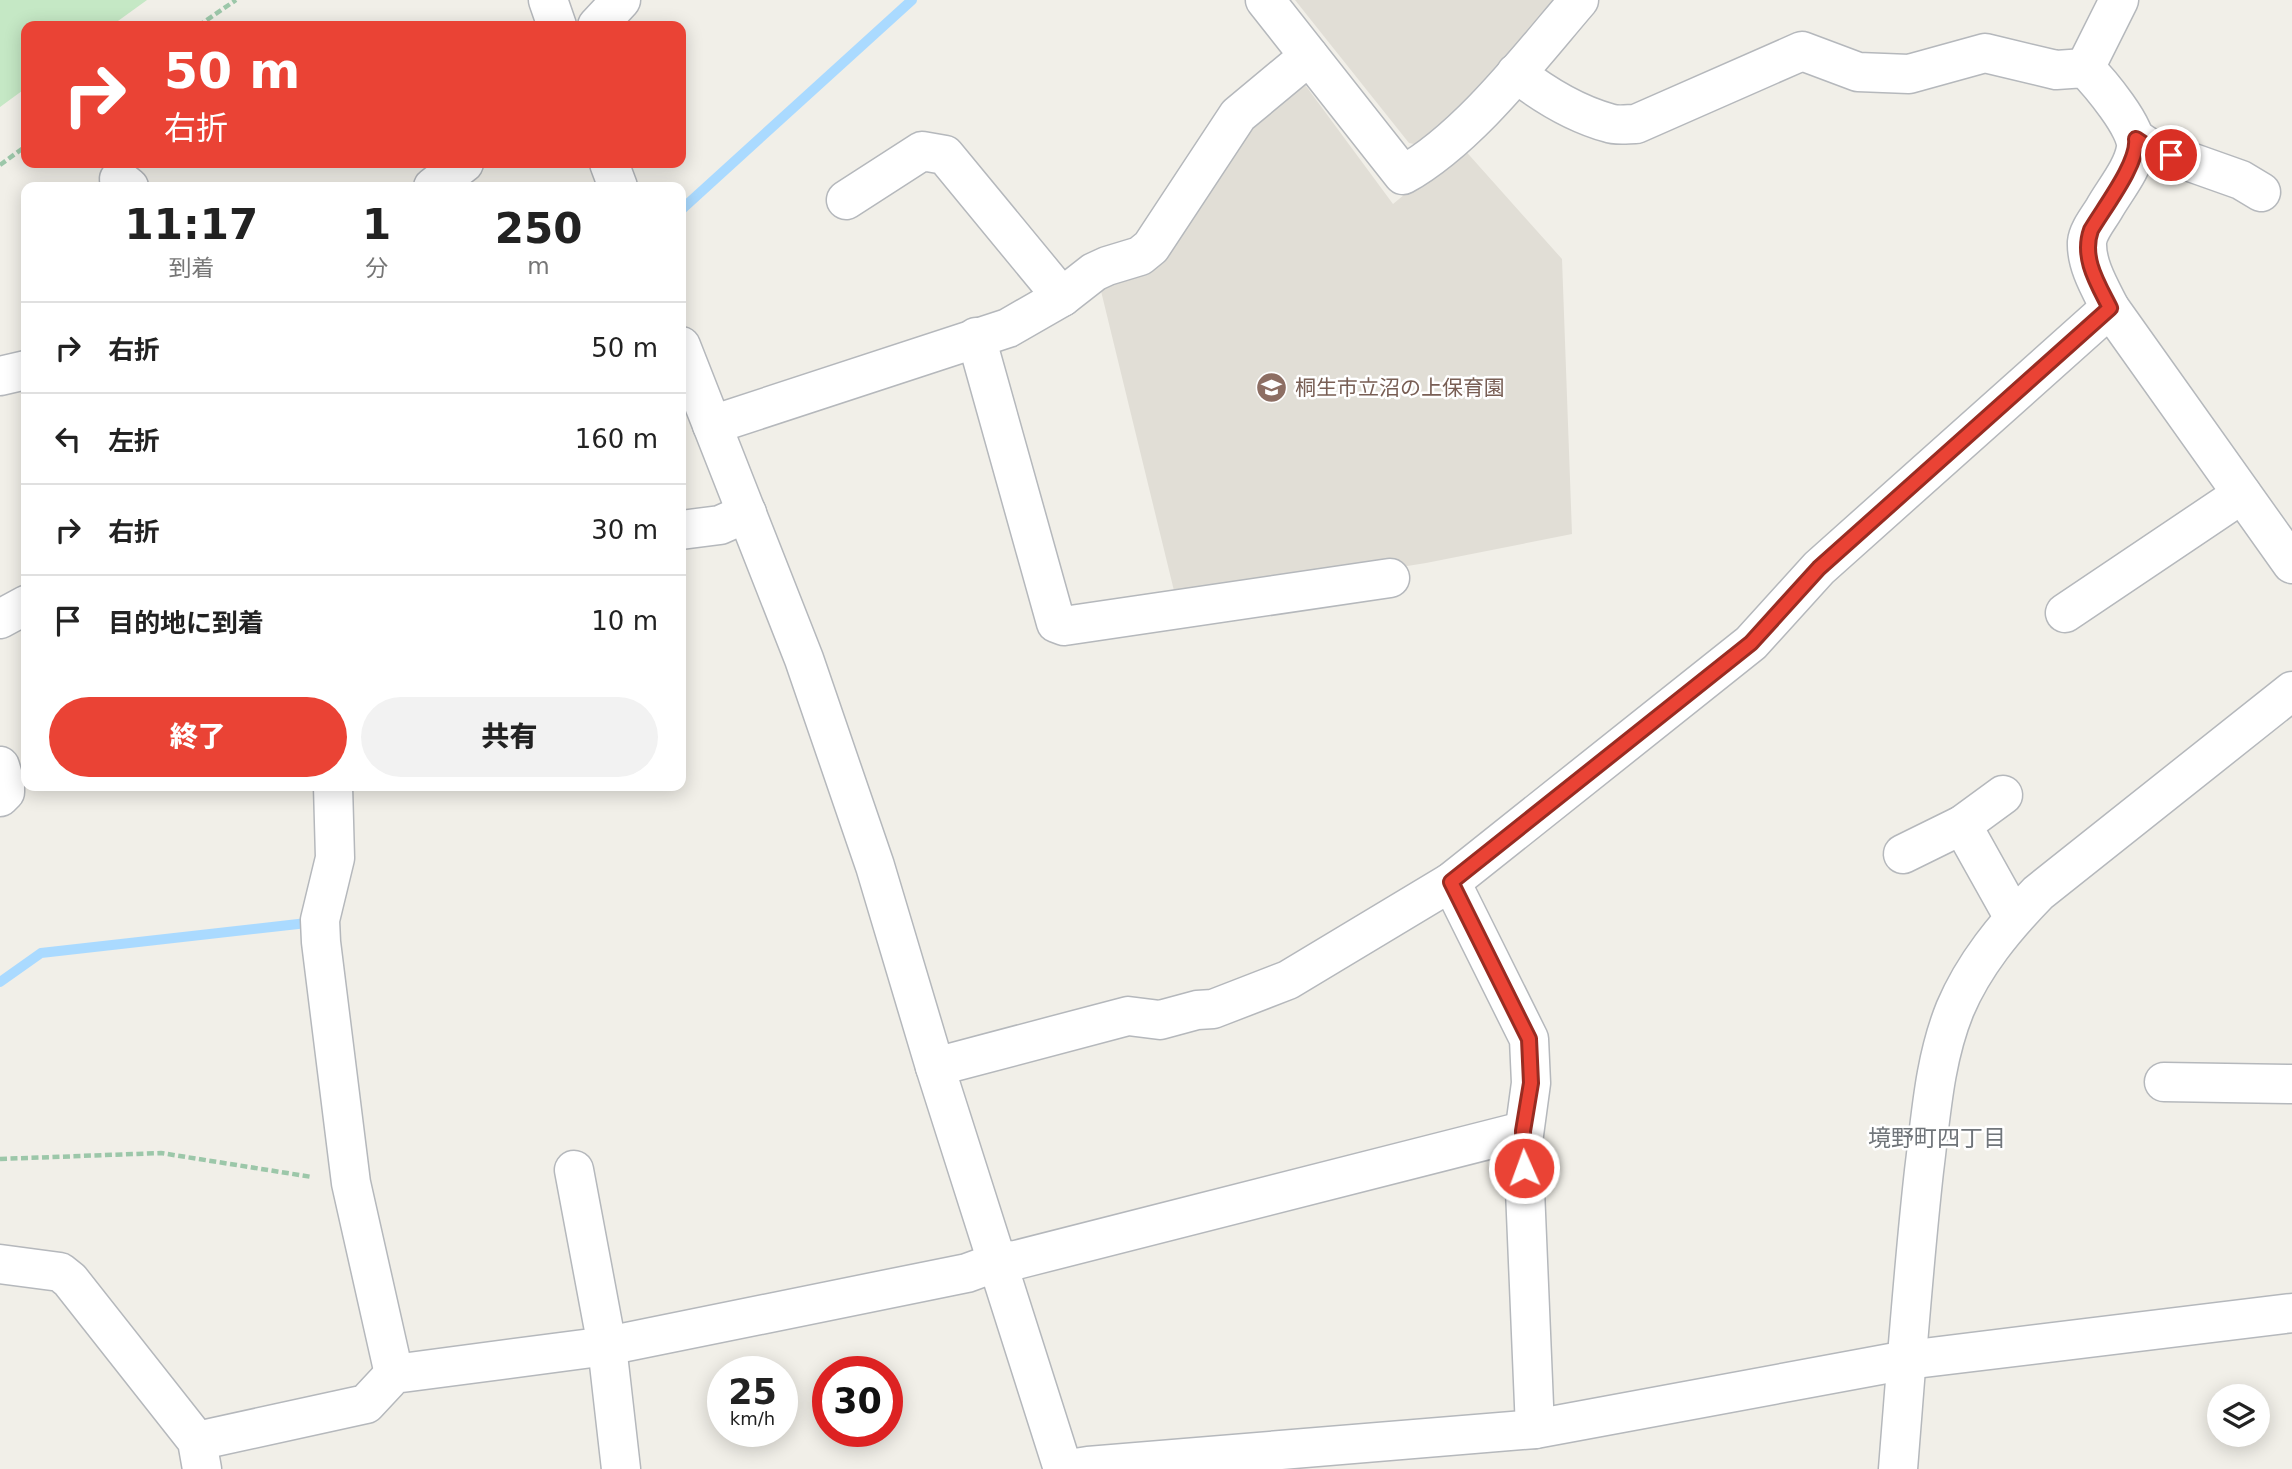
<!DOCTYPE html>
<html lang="ja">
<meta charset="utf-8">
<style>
:root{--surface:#fff;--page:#f2f2f2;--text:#222;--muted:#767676;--line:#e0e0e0;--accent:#ea4335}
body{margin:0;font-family:"DejaVu Sans","Noto Sans JP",sans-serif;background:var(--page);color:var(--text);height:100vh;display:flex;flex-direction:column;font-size:26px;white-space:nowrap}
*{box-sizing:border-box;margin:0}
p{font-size:23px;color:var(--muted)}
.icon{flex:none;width:38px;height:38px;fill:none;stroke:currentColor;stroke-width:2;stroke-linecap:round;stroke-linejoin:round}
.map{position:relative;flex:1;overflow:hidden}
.drawer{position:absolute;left:21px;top:182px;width:665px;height:609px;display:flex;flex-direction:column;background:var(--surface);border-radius:14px;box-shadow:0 4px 18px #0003}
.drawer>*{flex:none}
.hud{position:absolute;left:21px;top:21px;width:665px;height:147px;border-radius:14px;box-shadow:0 4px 18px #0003;background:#ea4335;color:#fff;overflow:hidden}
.fabs{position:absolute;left:2207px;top:1384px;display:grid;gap:14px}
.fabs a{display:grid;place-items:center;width:63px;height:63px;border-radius:50%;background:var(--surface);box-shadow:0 4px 18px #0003;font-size:35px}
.speed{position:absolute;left:707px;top:1356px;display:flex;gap:14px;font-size:35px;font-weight:700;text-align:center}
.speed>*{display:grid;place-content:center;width:91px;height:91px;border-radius:50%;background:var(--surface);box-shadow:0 4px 18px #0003;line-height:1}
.speed small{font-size:18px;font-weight:400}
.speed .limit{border:10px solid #d22;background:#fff;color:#111}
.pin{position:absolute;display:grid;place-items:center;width:60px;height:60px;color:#fff;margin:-30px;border:4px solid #fff;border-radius:50%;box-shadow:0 2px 7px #0007}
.me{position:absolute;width:77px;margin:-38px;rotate:358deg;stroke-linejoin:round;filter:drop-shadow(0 0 5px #0008)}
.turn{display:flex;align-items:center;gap:24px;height:147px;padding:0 28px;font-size:32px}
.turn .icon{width:91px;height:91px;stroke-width:2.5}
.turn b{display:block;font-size:49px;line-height:60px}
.eta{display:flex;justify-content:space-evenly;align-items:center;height:119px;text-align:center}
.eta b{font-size:42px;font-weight:800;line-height:49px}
.action{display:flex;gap:14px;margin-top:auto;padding:14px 28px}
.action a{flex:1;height:80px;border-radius:42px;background:var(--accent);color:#fff;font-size:28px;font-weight:800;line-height:80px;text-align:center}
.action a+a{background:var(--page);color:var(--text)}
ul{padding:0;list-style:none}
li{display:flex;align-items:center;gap:21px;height:91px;padding:0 28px;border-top:2px solid var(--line)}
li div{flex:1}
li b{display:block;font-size:26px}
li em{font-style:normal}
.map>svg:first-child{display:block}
.education{fill:#e1ded6}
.green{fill:#c5e8c5}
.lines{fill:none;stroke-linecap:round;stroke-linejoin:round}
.stream{stroke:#aadaff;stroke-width:10}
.minor-casing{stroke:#b5b8bc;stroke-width:41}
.path{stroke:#9cc7a9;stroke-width:4.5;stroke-dasharray:7 3.5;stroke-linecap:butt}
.minor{stroke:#fff;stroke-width:38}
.route-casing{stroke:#982c22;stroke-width:18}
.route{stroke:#ea4335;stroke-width:12}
.labels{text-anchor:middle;stroke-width:5;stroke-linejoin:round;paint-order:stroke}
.education-label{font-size:21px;fill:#785e54;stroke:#fff;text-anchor:start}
.neighbourhood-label{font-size:23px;fill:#70757a;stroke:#fff}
</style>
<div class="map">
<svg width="2292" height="1469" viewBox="0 0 2292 1469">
<rect width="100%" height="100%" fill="#f1efe8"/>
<g class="education">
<path d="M1295 0H1565L1513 62 1419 145 1409 143Z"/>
<path d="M1300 78 1393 204 1462 147 1562 259 1572 534 1426 563 1177 603 1101 291 1167 252 1253 117Z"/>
</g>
<path class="green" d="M0 0H147L111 26H26V88L0 107Z"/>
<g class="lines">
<g class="stream">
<path d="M681 210 912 0"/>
<path d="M0 982 41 953 307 923"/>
</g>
<defs>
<g id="minor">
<path d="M548 0 557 26"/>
<path d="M1265 0 1403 175C1468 139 1530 57 1579 0"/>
<path d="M597 26 621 0"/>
<path d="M2085 68 2119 0"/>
<path d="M1516 73C1543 94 1576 114 1609 123 1617 126 1628 124 1636 124L1802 51 1858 72 1909 74 1985 53 2056 70 2085 68C2098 81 2139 129 2136 148 2133 169 2114 191 2104 209 2098 219 2088 231 2087 242 2086 265 2100 288 2110 308L2292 564"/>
<path d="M2136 139 2148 147 2241 180 2261 192"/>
<path d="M609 163 618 187"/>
<path d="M119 179 129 187"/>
<path d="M433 187 464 163"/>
<path d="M846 200 922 151 945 155 1062 297"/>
<path d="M976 337 1056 623 1064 626 1390 578"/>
<path d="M681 346 804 659 875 866 935 1067 1063 1469"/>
<path d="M0 376 26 370"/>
<path d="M712 425 1008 328 1062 297 1094 272 1107 266 1140 256 1151 247 1238 115 1309 56"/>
<path d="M681 530 720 525 747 513"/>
<path d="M2065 613 2242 494"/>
<path d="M0 619 26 605"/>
<path d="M0 766 5 783V792L0 797"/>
<path d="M333 786 335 858 320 920 321 942 351 1183 394 1374"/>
<path d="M1962 825 2014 918"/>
<path d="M1903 854 1962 825 2003 795"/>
<path d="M1451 882 1529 1039 1531 1083 1523 1142 1535 1429"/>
<path d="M935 1067 1128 1016 1160 1020 1197 1010 1213 1009 1288 980 1451 882 1751 643 1819 568 2110 308"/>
<path d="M2164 1082 2292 1084"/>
<path d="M574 1170 607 1346 621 1469"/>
<path d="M0 1264 60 1272 70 1280 197 1441 202 1469"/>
<path d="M197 1441 366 1404 394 1374 607 1346 967 1273 997 1262 1016 1260 1523 1131"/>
<path d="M1069 1469 1088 1466 1535 1429 1907 1360 2292 1313"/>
<path d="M1898 1469C1906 1370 1913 1270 1924 1171 1931 1116 1934 1061 1955 1009 1974 964 2005 927 2038 893L2292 691"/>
</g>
</defs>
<use href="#minor" class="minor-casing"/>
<g class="path">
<path d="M198 26 236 0"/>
<path d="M0 165 26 146"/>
<path d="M0 1159 161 1153 312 1177"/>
</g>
<use href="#minor" class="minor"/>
</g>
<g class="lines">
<defs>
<path id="route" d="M1524 1168 1523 1131 1531 1083 1529 1039 1451 882 1751 643 1819 568 2110 308C2098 284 2081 258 2091 230 2103 209 2139 163 2136 139L2148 147 2171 155"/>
</defs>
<use href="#route" class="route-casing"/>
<use href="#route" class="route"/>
</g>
<defs>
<symbol id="school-disc" viewBox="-11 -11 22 22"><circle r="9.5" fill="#8d6e63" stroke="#fff"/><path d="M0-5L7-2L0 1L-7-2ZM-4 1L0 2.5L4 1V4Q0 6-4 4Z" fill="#fff"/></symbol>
</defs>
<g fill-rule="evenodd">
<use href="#school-disc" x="1254" y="370" width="35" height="35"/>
</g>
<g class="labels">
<g class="education-label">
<text x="1295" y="395">桐生市立沼の上保育園</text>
</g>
<g class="neighbourhood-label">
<text x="1937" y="1146">境野町四丁目</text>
</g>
</g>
</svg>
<div class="fabs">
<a><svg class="icon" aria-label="layers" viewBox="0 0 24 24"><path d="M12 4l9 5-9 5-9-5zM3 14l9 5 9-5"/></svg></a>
</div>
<div class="speed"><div>25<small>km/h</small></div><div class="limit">30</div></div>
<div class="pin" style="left:2171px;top:155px;background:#d93025"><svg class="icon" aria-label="arrive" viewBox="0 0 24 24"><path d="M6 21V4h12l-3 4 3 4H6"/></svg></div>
<svg class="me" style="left:1524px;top:1168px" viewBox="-20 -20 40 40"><circle r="17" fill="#ea4335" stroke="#fff" stroke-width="3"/><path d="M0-11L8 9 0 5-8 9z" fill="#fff"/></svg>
<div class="hud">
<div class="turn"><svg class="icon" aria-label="right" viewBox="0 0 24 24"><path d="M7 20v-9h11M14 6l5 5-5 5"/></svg><div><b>50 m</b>右折</div></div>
</div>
<section class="drawer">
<div class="eta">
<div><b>11:17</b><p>到着</p></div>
<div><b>1</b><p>分</p></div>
<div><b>250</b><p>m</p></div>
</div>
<ul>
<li><svg class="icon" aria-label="right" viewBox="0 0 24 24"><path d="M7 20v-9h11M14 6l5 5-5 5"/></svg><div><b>右折</b></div><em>50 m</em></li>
<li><svg class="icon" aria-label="left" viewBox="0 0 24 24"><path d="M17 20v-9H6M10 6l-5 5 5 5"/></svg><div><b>左折</b></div><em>160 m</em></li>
<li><svg class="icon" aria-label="right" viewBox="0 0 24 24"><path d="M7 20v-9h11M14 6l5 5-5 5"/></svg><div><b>右折</b></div><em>30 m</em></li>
<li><svg class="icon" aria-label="arrive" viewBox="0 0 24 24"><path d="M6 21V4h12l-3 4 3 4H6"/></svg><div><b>目的地に到着</b></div><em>10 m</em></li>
</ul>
<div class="action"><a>終了</a><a>共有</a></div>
</section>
</div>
